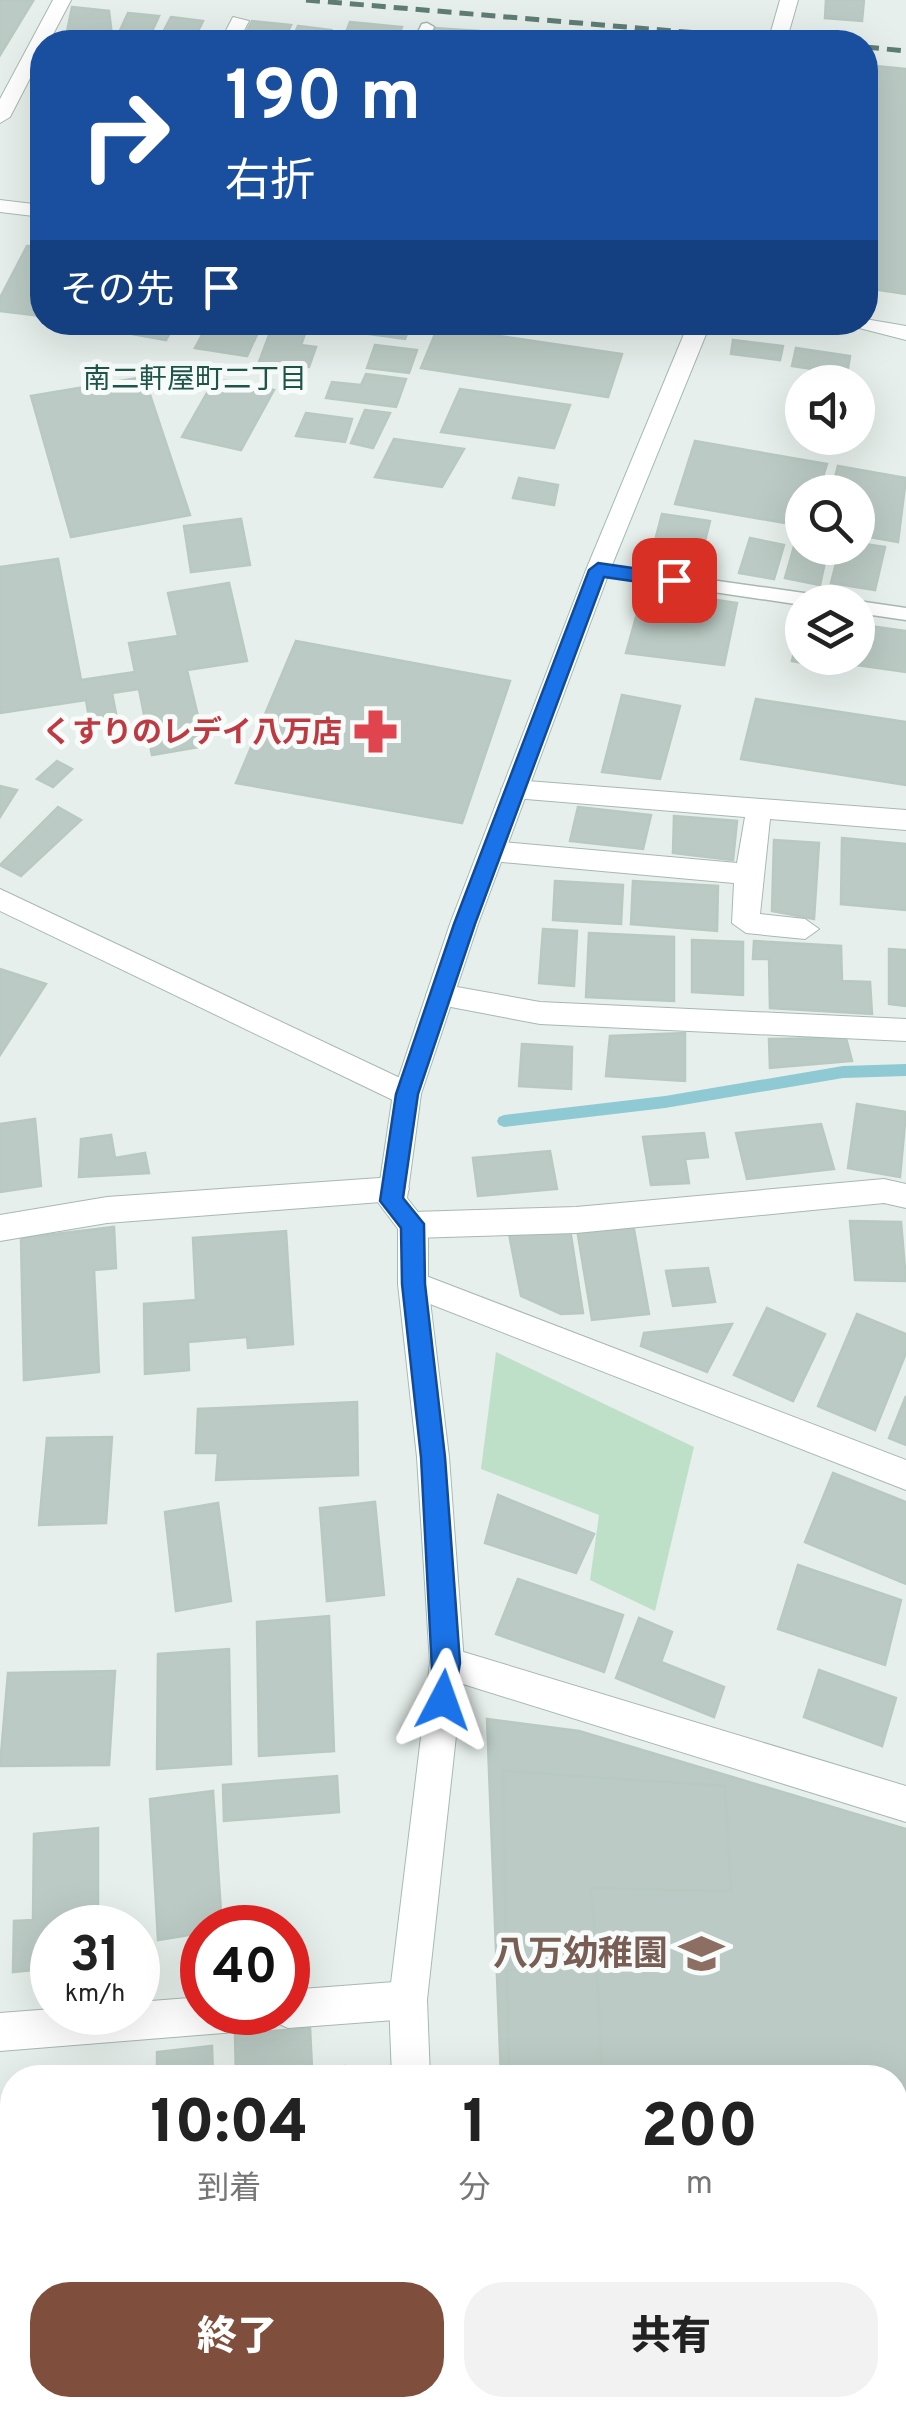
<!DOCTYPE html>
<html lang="ja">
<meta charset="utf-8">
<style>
:root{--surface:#fff;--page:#f2f2f2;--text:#222;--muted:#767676;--accent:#804e3d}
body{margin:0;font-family:Overpass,"Noto Sans JP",sans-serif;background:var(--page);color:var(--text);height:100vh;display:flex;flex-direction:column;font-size:38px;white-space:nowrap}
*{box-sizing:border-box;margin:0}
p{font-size:32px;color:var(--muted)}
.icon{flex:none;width:55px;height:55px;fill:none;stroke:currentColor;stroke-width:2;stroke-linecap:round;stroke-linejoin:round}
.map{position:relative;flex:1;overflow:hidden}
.sheet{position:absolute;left:0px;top:2065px;width:908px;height:352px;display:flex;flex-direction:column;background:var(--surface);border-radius:40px 40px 0 0;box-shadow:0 10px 40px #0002}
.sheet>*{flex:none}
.hud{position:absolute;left:30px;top:30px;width:848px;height:305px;border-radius:40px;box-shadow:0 10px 40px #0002;background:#1a4fa0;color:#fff;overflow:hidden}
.controls{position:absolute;left:785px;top:365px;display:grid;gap:20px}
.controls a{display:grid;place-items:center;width:90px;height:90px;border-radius:50%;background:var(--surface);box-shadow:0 10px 40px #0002;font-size:50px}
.speed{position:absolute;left:30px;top:1905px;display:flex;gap:20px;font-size:50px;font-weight:700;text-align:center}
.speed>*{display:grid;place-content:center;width:130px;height:130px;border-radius:50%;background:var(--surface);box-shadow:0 10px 40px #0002;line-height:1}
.speed small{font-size:25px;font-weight:400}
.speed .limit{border:15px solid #d22;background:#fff;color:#111}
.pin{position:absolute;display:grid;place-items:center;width:85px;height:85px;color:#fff;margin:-42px;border-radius:20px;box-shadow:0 5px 15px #0006}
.me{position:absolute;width:110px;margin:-55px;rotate:4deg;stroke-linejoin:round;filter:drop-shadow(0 0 8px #0008)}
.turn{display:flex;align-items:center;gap:35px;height:210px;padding:0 30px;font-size:45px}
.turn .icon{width:130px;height:130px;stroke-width:2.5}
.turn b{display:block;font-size:70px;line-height:85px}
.then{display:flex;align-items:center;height:95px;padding:0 30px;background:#0003;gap:20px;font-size:38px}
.eta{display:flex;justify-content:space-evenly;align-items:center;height:170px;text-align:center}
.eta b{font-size:60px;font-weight:800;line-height:70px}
.action{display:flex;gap:20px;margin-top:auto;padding:20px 30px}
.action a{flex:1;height:115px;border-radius:40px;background:var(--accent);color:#fff;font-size:40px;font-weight:800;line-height:115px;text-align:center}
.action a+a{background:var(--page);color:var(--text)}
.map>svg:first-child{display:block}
.green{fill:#bfe0c8}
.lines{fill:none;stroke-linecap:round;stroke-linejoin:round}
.stream{fill:#8ec9d4;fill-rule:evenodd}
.building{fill:#bbcac4;stroke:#b8c9c2;stroke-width:2.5}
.lane-casing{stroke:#a8b8b2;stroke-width:3}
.street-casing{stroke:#a8b8b2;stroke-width:2}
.secondary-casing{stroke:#a4bbb3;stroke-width:2}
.lane{fill:#fff;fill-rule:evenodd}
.street{fill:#fff;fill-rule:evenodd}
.secondary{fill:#fff;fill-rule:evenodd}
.rail{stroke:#5f7d75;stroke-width:5;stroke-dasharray:14 8;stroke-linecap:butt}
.route{fill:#1a73e8;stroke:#114b97;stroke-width:2.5}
.labels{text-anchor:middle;stroke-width:10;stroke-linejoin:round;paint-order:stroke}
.far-neighbourhood-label{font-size:28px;fill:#1f5548;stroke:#f7fbf9}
.health-label{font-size:30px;font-weight:bold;fill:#be3a42;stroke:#f7fbf9;text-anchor:end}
.near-education-label{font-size:35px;font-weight:bold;fill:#785e54;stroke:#f7fbf9;text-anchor:end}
</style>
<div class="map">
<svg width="906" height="2417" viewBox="0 0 906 2417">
<rect width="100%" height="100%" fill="#e6efeb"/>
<g class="green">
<path d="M496 1352 694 1447 655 1611 590 1580 599 1515 481 1469Z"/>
<path d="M895 2260H906V2395L895 2360Z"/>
</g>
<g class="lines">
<path class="stream" d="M906 1064V1076L843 1078 665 1108 504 1127 499 1125 497 1121 499 1117 504 1115 665 1096 843 1066Z"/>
</g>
<g class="building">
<path d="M0 0 33 1 0 55Z"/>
<path d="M826 0H864L862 21 825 18Z"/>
<path d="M72 7 109 11 112 36 67 32Z"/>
<path d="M128 13 159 16 148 40 117 37Z"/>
<path d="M171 17 203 21 193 41 160 38Z"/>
<path d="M252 21 291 25 283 42H241Z"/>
<path d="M350 22 402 27 397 40 345 35Z"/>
<path d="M298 26 331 30 325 42H291Z"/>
<path d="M434 28 478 31 475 42H429Z"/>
<path d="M865 65 906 69V294L865 288Z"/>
<path d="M27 246 42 247V316L0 311V298Z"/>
<path d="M133 322H176L166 340 127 333Z"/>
<path d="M274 322H309L301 345 316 347 309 367 259 362Z"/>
<path d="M350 322H384L410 326 405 339 347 331Z"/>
<path d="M220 323 260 328 247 356 195 348 203 333 214 334Z"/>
<path d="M438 327 622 354 608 397 421 368Z"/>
<path d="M733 340 783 346 780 360 731 354Z"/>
<path d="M375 345 417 350 409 373 367 368Z"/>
<path d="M796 348 850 356 847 374 792 366Z"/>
<path d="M366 374 406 379 396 407 326 398 332 382 361 385Z"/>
<path d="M144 377 190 515 71 537 31 396Z"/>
<path d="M215 379 274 390 241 450 182 437Z"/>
<path d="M460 389 570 405 554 448 441 432Z"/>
<path d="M365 410 390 413 373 448 351 443Z"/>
<path d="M306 413 352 419 345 442 296 436Z"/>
<path d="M394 439 464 449 442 487 375 477Z"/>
<path d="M695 441 827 464 818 492H802V526L675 504Z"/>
<path d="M838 466 906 478 898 542 858 535V492H831Z"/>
<path d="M519 478 558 485 554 505 513 498Z"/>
<path d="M662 514 710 521 702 553 715 555 711 570 650 560Z"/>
<path d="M241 519 250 565 191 572 184 526Z"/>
<path d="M797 536 802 537V548H828L820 585 785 578Z"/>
<path d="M750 538 784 545 774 579 739 573Z"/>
<path d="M858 543 885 547 875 590 831 583 840 548H858Z"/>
<path d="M58 559 81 680 135 672 129 643 178 636 168 593 229 583 247 661 187 670 205 746 152 755 139 689 112 693 117 719 90 723 86 700 0 713V567Z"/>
<path d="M644 589 737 603 724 665 626 653Z"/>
<path d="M802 618V658H839L836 669 792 661Z"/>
<path d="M862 625 906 631V672L856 665Z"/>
<path d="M296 641 510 681 462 823 236 783Z"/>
<path d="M622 695 680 706 660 779 602 772Z"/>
<path d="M756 699 906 722V785L741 759Z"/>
<path d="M57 761 72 769 53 787 37 779Z"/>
<path d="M0 786 17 790 0 817Z"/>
<path d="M58 807 81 820 21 876 0 865Z"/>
<path d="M578 807 651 815 643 849 570 841Z"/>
<path d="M674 816 737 821 733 860 673 853Z"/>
<path d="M842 838 906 844V910L841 904Z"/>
<path d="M774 840 819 843 814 919 772 911Z"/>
<path d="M555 881 623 885 621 924 553 920Z"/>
<path d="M633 881 718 886 717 931 631 924Z"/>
<path d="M543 929 577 931 574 986 539 983Z"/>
<path d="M589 933 674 937V1001L586 997Z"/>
<path d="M692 940 743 942V995L692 992Z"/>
<path d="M754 941 841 946 842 981 870 982 872 1014 770 1008 769 959H753Z"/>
<path d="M889 949 906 950V1006L889 1004Z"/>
<path d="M0 969 46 984 0 1055Z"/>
<path d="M685 1033V1081L606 1076 610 1036Z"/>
<path d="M846 1038 852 1061 770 1068 769 1039Z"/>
<path d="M522 1044 572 1047 571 1089 519 1086Z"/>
<path d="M857 1104 906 1112 900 1177 848 1168Z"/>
<path d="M35 1119 41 1186 0 1192V1124Z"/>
<path d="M821 1124 834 1169 747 1179 736 1133Z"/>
<path d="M704 1133 708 1157 685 1159 689 1183 651 1185 643 1137Z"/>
<path d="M111 1135 115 1158 145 1153 149 1173 79 1177 81 1139Z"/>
<path d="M550 1151 557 1189 478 1196 473 1158Z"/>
<path d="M850 1221 901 1222 906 1281 855 1280Z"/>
<path d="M633 1224 649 1314 592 1320 577 1229Z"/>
<path d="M114 1227 116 1268 94 1270 99 1372 24 1380 21 1238Z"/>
<path d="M570 1229 583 1313 561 1314 521 1296 509 1234Z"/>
<path d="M286 1231 293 1344 248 1348 247 1337 188 1342 189 1370 145 1374 144 1304 196 1300 193 1238Z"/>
<path d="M708 1268 715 1302 673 1306 666 1271Z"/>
<path d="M767 1308 825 1334 793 1401 734 1375Z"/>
<path d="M857 1314 906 1334V1353L875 1430 818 1406Z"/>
<path d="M732 1324 707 1372 641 1346 644 1333Z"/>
<path d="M906 1396V1445L889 1438Z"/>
<path d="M357 1402 358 1475 216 1480 218 1453H196L198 1409Z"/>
<path d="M112 1437 106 1523 39 1525 47 1438Z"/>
<path d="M833 1473 906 1502V1584L805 1542Z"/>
<path d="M498 1495 594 1534 576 1573 485 1543Z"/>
<path d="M375 1502 384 1595 327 1601 320 1508Z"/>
<path d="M218 1503 231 1601 176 1611 165 1512Z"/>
<path d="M798 1565 901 1600 885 1665 778 1629Z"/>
<path d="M518 1579 623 1615 604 1672 496 1634Z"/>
<path d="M329 1616 334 1751 259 1756 257 1622Z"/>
<path d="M639 1618 672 1632 661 1662 724 1687 714 1717 616 1678Z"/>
<path d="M229 1649 231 1764 157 1769 158 1654Z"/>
<path d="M819 1670 896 1698 882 1746 804 1717Z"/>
<path d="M115 1671 109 1765 0 1766 8 1673Z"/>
<path d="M487 1719 579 1731 906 1829V2206H895V2078H501Z"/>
<path d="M503 1771 725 1786 731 1891 591 1888 596 1946 506 1942Z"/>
<path d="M337 1776 339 1812 224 1821 223 1785Z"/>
<path d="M213 1791 222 1928H202V1933L158 1940 150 1799Z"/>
<path d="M98 1828V1928H52V1968L13 1972 14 1921 33 1920 34 1834Z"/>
<path d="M507 1970H597L602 2078H509Z"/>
<path d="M310 2028 312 2068 345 2066 346 2078H236L235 2034Z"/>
<path d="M212 2046 213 2078H157V2052Z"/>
<path d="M12 2293V2369L1 2368Z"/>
<path d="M661 2405H803L806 2417H664Z"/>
</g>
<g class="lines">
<defs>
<g id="lane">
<path d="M427 23 434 27 427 42H413L422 24Z"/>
<path d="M598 564 825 596 834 602 802 605 592 574V566Z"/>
<path d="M858 601 906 608V620L858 613V602H852Z"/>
</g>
<g id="street">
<path d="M53 0H71L49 42H42V55L10 117 0 123V99Z"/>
<path d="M780 0H798L786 42H768Z"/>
<path d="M233 17 249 21 238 42H220Z"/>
<path d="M514 780 906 810V830L770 819 760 914 805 919 819 929 805 939 746 933 732 923 734 883 492 861 479 851 492 841 737 863 745 817 514 798 501 789Z"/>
<path d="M0 889 417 1086 421 1094 417 1102H397L0 911Z"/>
<path d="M440 984 540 1002 906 1019V1041L540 1024 430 1003 426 995 430 987Z"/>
<path d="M394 1177 405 1180 409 1189 405 1198 394 1201 107 1223 0 1241V1215L107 1197Z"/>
<path d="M884 1179 906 1184V1208L884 1203 576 1233 413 1238 402 1234 398 1225 402 1216 413 1212 576 1207Z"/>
<path d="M413 1271 906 1460V1490L402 1293 398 1284 402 1275Z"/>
<path d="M447 1647 906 1786V1822L447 1679 435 1675 430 1663 435 1651Z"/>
<path d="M408 1981 421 1987 427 2000 421 2013 408 2019 288 2028 275 2022 271 2012H288V1990Z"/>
<path d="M202 1997V2012H267L261 2025 248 2031 0 2051V2013L52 2009V2012H138V2002Z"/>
</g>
<g id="secondary">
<path d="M0 200 42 205V217L0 212Z"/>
<path d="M865 319 906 326V340L836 322H865Z"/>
<path d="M689 322H711L610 570 478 924 421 1094 407 1198 428 1225V1284L449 1457 464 1663 427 2000 430 2078H392L389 2000 430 1663 417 1457 398 1284V1229L377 1201 393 1094 450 924 586 570Z"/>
<rect x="399" y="2405" width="42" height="12"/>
</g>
</defs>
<use href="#lane" class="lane-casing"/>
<use href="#street" class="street-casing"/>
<use href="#secondary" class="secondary-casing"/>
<use href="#lane" class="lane"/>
<use href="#street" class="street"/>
<use href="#secondary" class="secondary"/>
<g class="rail">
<path d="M306 0 804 42"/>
<path d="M865 47 906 51"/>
</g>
</g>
<path class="route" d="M598 563 674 574 683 580 674 587 604 577 475 924 418 1094 403 1198 424 1224 425 1284 445 1457 460 1663 452 1709 443 1713 434 1709 421 1457 402 1284 401 1228 380 1201 396 1094 454 924 589 570Z"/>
<defs>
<symbol id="pharmacy-bare" viewBox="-9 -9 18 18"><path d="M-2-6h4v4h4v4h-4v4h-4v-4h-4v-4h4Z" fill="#e0444e" stroke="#f7fbf9" stroke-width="2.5" paint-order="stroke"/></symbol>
<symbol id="school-bare" viewBox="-9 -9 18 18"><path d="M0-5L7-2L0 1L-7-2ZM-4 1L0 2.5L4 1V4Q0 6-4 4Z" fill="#8d6e63" stroke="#f7fbf9" stroke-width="2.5" paint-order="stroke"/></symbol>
</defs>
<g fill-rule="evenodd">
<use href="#pharmacy-bare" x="344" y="700" width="63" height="63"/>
<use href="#school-bare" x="670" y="1922" width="63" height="63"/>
</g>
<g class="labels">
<g class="far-neighbourhood-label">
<text x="195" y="388">南二軒屋町二丁目</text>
</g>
<g class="health-label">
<text x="342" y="742">くすりのレデイ八万店</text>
</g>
<g class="near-education-label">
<text x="668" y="1965">八万幼稚園</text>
</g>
</g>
</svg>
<div class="controls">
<a><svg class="icon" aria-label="sound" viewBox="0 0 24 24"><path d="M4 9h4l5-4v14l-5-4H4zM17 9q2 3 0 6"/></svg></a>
<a><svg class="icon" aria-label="search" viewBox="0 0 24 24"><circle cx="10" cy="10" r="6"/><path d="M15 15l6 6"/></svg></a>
<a><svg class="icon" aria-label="layers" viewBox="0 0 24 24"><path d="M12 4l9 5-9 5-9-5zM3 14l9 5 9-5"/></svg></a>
</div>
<div class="speed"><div>31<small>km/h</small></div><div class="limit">40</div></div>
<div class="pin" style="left:674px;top:580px;background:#d93025"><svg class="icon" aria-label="arrive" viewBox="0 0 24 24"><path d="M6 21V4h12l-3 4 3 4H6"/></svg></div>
<svg class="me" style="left:443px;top:1700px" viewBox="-20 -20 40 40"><path d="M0-17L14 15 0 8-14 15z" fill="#1a73e8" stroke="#fff" stroke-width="4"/></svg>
<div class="hud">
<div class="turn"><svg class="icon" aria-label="right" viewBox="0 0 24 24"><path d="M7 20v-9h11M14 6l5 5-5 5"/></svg><div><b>190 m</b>右折</div></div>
<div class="then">その先<svg class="icon" aria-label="arrive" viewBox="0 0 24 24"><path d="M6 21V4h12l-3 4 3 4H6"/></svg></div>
</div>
<section class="sheet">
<div class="eta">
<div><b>10:04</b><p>到着</p></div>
<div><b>1</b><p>分</p></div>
<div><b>200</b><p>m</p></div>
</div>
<div class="action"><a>終了</a><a>共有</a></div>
</section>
</div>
